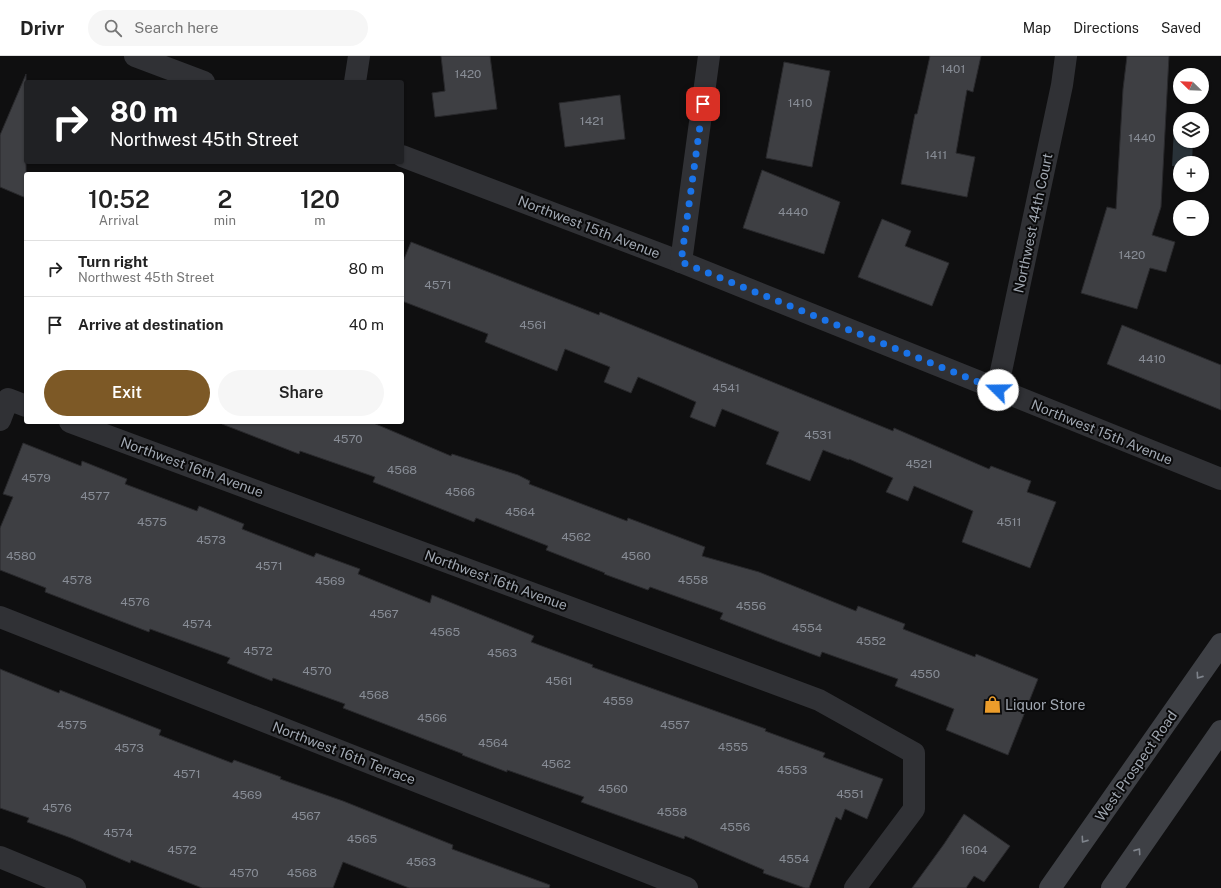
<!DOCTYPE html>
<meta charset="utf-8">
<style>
:root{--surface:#fff;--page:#f6f6f6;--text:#222;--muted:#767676;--line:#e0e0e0;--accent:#7d5926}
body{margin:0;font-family:"Public Sans",sans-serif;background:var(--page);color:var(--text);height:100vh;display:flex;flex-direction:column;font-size:15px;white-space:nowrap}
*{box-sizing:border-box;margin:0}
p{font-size:13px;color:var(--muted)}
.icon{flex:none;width:22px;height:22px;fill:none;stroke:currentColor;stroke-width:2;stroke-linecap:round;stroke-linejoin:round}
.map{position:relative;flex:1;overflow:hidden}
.details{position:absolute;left:24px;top:116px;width:380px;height:252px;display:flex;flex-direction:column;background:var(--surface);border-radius:4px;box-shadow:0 1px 3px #0004}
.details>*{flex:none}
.guide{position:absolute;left:24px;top:24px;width:380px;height:84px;border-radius:4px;box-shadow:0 1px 3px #0004;background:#202124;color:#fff;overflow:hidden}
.needle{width:26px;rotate:293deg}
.buttons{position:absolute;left:1173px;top:12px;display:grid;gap:8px}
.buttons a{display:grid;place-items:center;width:36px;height:36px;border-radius:50%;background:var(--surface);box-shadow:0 1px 3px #0004;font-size:20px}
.pin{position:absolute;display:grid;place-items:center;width:34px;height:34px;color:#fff;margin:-17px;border-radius:8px;box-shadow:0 2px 6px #0006}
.me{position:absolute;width:44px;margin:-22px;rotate:292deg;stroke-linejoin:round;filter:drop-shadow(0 0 3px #0008)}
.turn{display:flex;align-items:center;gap:14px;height:84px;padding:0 20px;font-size:18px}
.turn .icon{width:52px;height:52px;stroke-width:2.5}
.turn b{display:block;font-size:28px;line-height:34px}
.eta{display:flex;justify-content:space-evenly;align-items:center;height:68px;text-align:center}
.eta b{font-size:24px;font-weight:600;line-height:28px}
.primary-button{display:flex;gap:8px;margin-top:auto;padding:8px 20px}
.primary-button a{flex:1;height:46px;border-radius:24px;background:var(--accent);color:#fff;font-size:16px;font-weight:600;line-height:46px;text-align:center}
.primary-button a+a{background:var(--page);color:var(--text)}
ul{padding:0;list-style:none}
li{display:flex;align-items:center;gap:12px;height:56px;padding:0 20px;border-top:1px solid var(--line)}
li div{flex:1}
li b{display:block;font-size:15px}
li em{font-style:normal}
header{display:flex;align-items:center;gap:24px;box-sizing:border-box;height:56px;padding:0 20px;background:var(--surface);border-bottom:1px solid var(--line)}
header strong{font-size:19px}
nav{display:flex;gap:22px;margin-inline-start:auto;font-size:14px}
.search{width:280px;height:36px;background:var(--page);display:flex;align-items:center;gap:10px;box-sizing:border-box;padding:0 14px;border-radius:22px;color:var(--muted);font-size:15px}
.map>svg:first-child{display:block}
.water{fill:#293238}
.building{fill:#3e3f43;stroke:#29292c}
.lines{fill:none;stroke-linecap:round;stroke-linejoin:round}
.minor{stroke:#303135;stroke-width:22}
.secondary{stroke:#3e4045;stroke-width:22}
.oneway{stroke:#7e838b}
.route{stroke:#1a73e8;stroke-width:7;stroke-dasharray:0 12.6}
.labels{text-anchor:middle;stroke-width:4;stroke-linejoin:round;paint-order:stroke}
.number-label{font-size:12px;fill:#888d96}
.street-label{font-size:14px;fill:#a0a7b1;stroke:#0a0a0b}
.poi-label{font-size:14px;fill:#a0a7b1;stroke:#0a0a0b;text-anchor:start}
</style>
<header>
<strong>Drivr</strong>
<div class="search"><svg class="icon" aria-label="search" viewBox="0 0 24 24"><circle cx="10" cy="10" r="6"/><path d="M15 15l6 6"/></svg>Search here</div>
<nav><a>Map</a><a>Directions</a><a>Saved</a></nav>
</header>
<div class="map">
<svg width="1221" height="832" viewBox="0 0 1221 832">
<rect width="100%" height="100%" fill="#0f0f10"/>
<path class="water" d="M1174 71H1180V85H1193L1192 107H1180V110H1172Z"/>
<g class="building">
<path d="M441 0H490L497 53 435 61 432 37 445 35Z"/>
<path d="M930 0H981L973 36 967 34 956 97 975 101 967 141 901 128 915 58H917Z"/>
<path d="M1127 0H1169L1161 151 1152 179 1175 186 1166 216 1150 212 1137 253 1081 237 1107 151 1116 153 1123 33Z"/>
<path d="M784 6 830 15 812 111 766 102Z"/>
<path d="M26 18V142L0 131V79Z"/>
<path d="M620 39 625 83 565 91 559 47Z"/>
<path d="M762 114 840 146 824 198 743 172Z"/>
<path d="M882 163 911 175 905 190 949 207 932 250 858 221Z"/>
<path d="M411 186 599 259 600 256 893 375 894 372 989 413 991 410 1031 425 1027 436 1056 446 1030 512 962 486 973 455 914 430 908 445 886 436 893 422 849 403V404L823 394 810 425 766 408 779 376 722 353 715 371 690 361 696 346 664 332 638 321 631 337 604 326 610 311 565 293 557 315 485 286 488 278 402 245V208Z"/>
<path d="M1122 269 1221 309V354L1107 308Z"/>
<path d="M222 366H371L451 400 452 398 518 419 530 425 529 428 627 465 628 462 705 491 702 500 759 516 856 555 858 550 905 568 903 573 975 601 976 598 1038 623 1008 699 946 674 954 653 895 630 898 623 822 596 820 601 777 585 720 563 723 557 650 531 648 534 604 518 605 517 546 494 548 490 476 462 474 466 373 426 375 421 300 395 299 398 222 368Z"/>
<path d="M23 387 81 410 82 405 127 423 125 428 197 455 199 450 244 468 242 473 314 501 316 497 360 513 358 518 430 547 432 539 534 580 531 586 593 609 592 611 766 673 765 675 825 697 823 701 883 723 867 763 845 753 841 764 836 761 809 832H805L763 817 764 814 685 780 684 783 581 746 584 741 507 714V716L462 699 463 698 343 652 345 648 273 622 272 625 227 607 230 602 150 573 149 576 45 536 46 532 0 514V472L13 441 3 438Z"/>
<path d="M0 613 59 637 60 634 161 674 159 679 232 707 234 704 281 721 280 723 343 745 453 789 452 793 550 829 549 832H409L343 806 333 832H202L131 804 130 807 71 782 27 766 29 762 0 752Z"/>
<path d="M964 758 1010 790 984 826 974 820 966 832H912L944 788Z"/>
</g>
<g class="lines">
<g class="minor">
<path d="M135 0 204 26"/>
<path d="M355 26 359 0"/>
<path d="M402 100 681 206 1221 423"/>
<path d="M681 206 709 0"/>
<path d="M997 334 1062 29 1066 0"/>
<path d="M0 364 8 343 26 350"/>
<path d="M70 366 819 644 914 697V753L855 832"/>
<path d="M0 561 687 832"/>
<path d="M0 801 75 832"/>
</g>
<g class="secondary">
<path d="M1050 832 1221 588"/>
<path d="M1112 832 1221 675"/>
</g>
</g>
<defs><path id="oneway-chevron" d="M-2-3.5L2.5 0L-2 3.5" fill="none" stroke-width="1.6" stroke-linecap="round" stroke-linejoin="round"/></defs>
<g class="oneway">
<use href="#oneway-chevron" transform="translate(1199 620) rotate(125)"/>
<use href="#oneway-chevron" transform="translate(1084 784) rotate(125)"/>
<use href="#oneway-chevron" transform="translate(1138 795) rotate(-55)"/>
</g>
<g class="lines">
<path class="route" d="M703 48 681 206 998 334"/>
</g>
<defs>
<symbol id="shop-bare" viewBox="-9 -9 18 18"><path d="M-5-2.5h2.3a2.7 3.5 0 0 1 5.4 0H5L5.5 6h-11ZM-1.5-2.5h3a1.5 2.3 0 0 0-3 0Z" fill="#ec9d2b" stroke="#0a0a0b" stroke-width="2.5" paint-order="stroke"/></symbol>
</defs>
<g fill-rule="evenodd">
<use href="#shop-bare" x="980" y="636" width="25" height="25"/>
</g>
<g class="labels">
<g class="number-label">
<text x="953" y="17">1401</text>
<text x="468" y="22">1420</text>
<text x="800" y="51">1410</text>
<text x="592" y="69">1421</text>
<text x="1142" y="86">1440</text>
<text x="936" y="103">1411</text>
<text x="793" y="160">4440</text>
<text x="1132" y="203">1420</text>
<text x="438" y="233">4571</text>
<text x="533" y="273">4561</text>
<text x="1152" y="307">4410</text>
<text x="726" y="336">4541</text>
<text x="818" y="383">4531</text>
<text x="348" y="387">4570</text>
<text x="919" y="412">4521</text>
<text x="402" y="418">4568</text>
<text x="36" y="426">4579</text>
<text x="460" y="440">4566</text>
<text x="95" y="444">4577</text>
<text x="520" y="460">4564</text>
<text x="152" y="470">4575</text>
<text x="1009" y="470">4511</text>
<text x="576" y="485">4562</text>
<text x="211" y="488">4573</text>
<text x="21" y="504">4580</text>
<text x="636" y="504">4560</text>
<text x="269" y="514">4571</text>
<text x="77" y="528">4578</text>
<text x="693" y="528">4558</text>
<text x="330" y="529">4569</text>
<text x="135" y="550">4576</text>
<text x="751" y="554">4556</text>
<text x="384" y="562">4567</text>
<text x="197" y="572">4574</text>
<text x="807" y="576">4554</text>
<text x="445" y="580">4565</text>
<text x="871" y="589">4552</text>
<text x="258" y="599">4572</text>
<text x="502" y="601">4563</text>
<text x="317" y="619">4570</text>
<text x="925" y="622">4550</text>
<text x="559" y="629">4561</text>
<text x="374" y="643">4568</text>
<text x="618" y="649">4559</text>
<text x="432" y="666">4566</text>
<text x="72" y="673">4575</text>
<text x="675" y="673">4557</text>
<text x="493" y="691">4564</text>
<text x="733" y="695">4555</text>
<text x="129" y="696">4573</text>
<text x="556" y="712">4562</text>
<text x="792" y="718">4553</text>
<text x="187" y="722">4571</text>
<text x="613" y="737">4560</text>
<text x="850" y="742">4551</text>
<text x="247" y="743">4569</text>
<text x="57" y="756">4576</text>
<text x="672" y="760">4558</text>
<text x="306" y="764">4567</text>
<text x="735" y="775">4556</text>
<text x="118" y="781">4574</text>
<text x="362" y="787">4565</text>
<text x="182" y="798">4572</text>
<text x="974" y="798">1604</text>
<text x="794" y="807">4554</text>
<text x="421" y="810">4563</text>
<text x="244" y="821">4570</text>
<text x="302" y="821">4568</text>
</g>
<g class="street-label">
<text transform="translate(1033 167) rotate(-78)" y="5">Northwest 44th Court</text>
<text transform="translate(589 171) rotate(21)" y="5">Northwest 15th Avenue</text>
<text transform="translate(1102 376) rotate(22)" y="5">Northwest 15th Avenue</text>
<text transform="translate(192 411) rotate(20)" y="5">Northwest 16th Avenue</text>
<text transform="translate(496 524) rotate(20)" y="5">Northwest 16th Avenue</text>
<text transform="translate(344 697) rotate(21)" y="5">Northwest 16th Terrace</text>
<text transform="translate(1136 710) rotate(-55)" y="5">West Prospect Road</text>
</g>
<g class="poi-label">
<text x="1005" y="654">Liquor Store</text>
</g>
</g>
</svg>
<div class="buttons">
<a><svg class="needle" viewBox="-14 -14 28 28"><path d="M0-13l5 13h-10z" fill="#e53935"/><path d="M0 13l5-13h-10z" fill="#767676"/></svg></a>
<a><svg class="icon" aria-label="layers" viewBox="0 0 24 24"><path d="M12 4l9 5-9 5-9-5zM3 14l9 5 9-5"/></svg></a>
<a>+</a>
<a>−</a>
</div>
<div class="pin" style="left:703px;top:48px;background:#d93025"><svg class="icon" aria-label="arrive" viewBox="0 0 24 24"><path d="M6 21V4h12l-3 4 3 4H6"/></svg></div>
<svg class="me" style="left:998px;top:334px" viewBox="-20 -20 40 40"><circle r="19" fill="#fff"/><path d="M0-13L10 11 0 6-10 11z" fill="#1a73e8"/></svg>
<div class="guide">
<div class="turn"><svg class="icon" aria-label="right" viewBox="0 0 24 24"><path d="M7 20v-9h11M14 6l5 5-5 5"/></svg><div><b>80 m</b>Northwest 45th Street</div></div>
</div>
<section class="details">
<div class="eta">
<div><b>10:52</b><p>Arrival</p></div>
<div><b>2</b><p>min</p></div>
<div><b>120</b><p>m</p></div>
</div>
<ul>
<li><svg class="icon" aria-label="right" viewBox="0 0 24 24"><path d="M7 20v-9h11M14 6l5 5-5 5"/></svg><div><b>Turn right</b><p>Northwest 45th Street</p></div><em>80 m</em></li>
<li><svg class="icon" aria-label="arrive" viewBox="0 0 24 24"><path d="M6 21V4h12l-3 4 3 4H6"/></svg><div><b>Arrive at destination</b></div><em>40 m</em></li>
</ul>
<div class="primary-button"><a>Exit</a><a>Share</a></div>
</section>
</div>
